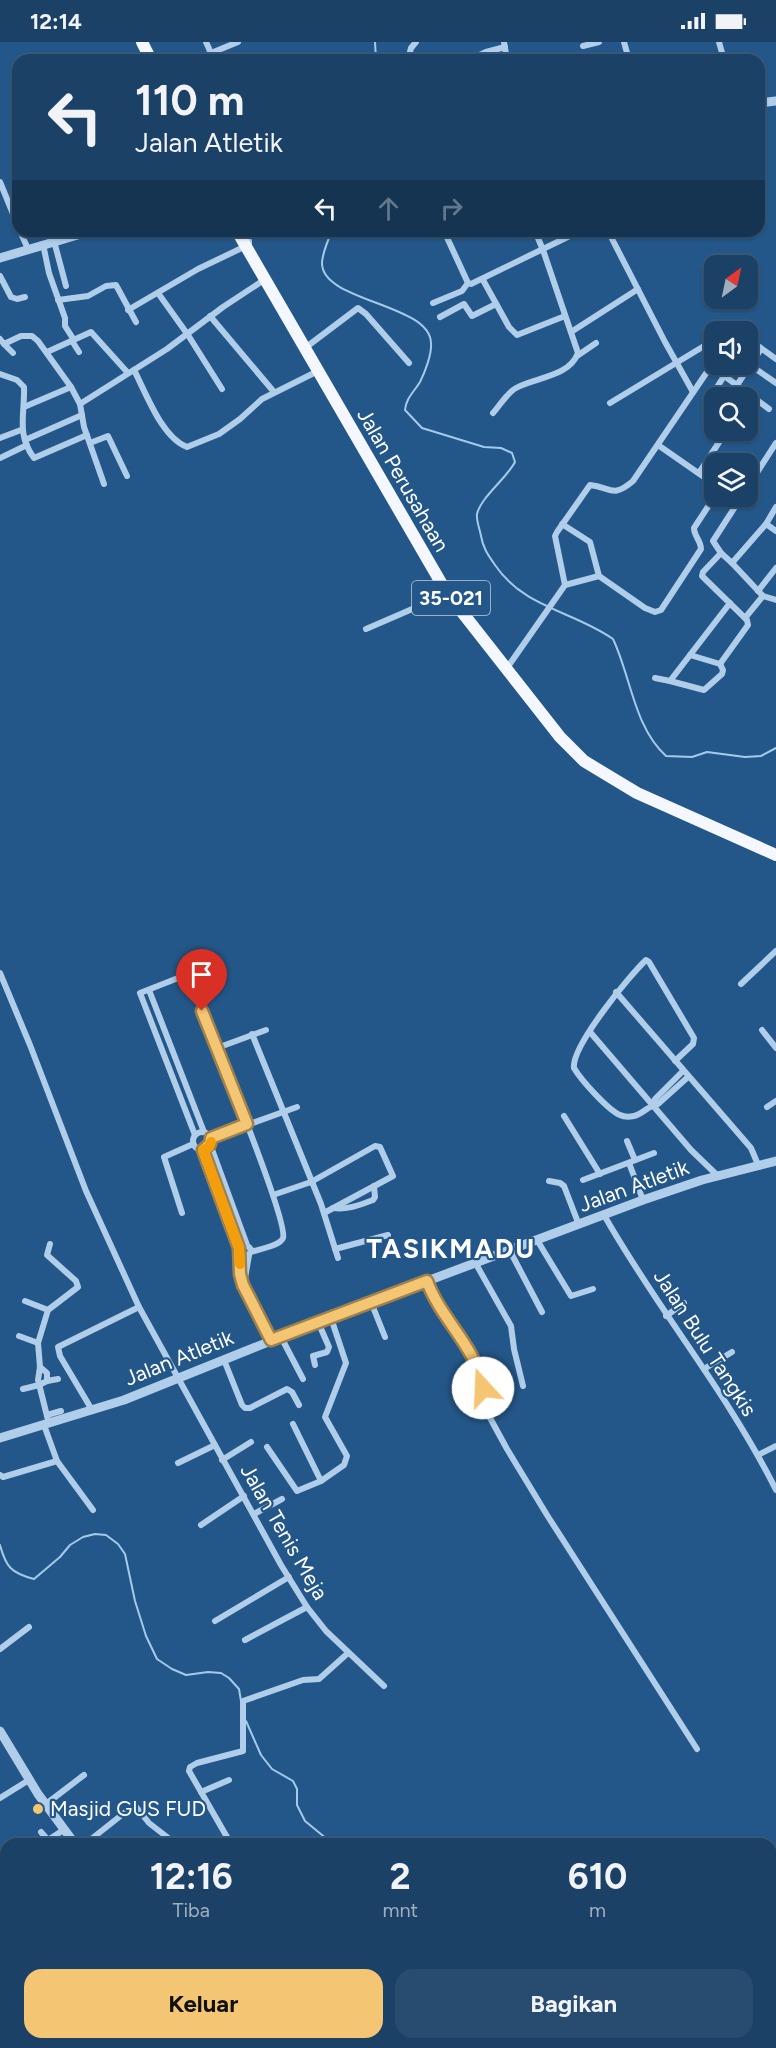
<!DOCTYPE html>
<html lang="id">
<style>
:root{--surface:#1b4167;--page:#284c70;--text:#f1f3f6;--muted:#a0afc0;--line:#395a7b;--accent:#f4c674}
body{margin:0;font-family:Figtree,sans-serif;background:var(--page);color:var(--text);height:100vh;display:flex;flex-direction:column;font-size:22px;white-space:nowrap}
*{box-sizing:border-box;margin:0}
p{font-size:20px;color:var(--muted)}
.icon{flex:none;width:33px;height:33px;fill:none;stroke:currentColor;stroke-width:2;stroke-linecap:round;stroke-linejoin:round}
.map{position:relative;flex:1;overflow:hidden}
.drawer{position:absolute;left:0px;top:1796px;width:777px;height:212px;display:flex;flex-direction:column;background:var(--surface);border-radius:18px 18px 0 0;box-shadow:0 2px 4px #0004,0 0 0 2px var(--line)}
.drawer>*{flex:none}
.banner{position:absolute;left:12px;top:12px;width:753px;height:183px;border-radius:18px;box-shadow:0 2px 4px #0004,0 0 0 2px var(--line);background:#1b4167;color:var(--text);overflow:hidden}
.needle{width:39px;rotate:33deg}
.buttons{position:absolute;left:704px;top:213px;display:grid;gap:12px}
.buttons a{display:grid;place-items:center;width:54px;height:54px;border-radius:12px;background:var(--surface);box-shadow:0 2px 4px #0004,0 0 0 2px var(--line);font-size:30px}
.pin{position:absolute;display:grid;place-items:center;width:51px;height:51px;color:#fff;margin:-62px -26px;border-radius:50% 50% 50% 0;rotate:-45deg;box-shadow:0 0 6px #0007}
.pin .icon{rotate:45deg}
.me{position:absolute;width:66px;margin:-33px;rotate:340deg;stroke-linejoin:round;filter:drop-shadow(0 0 4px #0008)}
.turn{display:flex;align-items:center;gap:21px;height:126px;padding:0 24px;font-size:27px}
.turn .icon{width:78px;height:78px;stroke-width:2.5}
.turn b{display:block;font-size:42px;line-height:51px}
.lanes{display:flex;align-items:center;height:57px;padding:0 24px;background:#0003;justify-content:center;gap:30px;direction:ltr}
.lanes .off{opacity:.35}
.eta{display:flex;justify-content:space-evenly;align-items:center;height:102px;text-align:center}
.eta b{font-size:36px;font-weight:700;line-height:42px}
.button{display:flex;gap:12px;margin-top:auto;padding:12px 24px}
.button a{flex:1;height:69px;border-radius:18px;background:var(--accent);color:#111;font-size:24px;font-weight:700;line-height:69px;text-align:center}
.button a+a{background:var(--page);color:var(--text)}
.status{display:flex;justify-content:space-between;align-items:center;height:42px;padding:0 30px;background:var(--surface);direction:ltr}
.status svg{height:16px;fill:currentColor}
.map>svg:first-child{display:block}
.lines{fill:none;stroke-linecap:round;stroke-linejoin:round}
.stream{stroke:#a4caea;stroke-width:2}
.minor{stroke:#b0ceea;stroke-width:6}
.tertiary{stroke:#b0ceea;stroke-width:9}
.primary{stroke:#f4f8fe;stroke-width:12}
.route-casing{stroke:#9f814b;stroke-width:15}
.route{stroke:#f4c674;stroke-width:10}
.slow{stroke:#f59e0b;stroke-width:10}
.poi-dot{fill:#f4c674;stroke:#245789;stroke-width:2}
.labels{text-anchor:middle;stroke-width:4.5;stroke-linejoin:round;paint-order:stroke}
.shield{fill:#245789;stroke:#bdcddc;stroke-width:1.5}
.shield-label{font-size:20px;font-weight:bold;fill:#fff}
.street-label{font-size:21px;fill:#fff;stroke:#245789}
.poi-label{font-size:21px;fill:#fff;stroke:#245789;text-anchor:start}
.district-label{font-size:27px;font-weight:bold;letter-spacing:1.5px;fill:#fff;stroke:#245789}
</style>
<div class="status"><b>12:14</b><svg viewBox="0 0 49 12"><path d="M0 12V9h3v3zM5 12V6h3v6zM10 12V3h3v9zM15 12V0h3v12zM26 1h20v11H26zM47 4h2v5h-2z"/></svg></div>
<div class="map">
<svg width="776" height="2006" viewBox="0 0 776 2006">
<rect width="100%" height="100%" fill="#245789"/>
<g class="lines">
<g class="stream">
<path d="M375 0 376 18"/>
<path d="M332 189C328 198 323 210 322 220 320 260 430 261 431 301 432 312 425 330 420 340 414 350 406 356 405 368L422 386 484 405 501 406 512 411 515 420C506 437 481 455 477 472 476 478 480 488 481 494 483 506 488 513 495 523 524 566 573 569 613 597 631 635 634 685 666 714L692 715 707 710 745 715 761 714 776 706"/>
<path d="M0 1503C6 1525 11 1531 34 1537L60 1515 70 1503 83 1495 95 1492 106 1493 118 1502 125 1512 135 1559 146 1594 157 1617 172 1627 186 1633 208 1630 221 1631 229 1636 239 1647 241 1659"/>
<path d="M246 1679 261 1713 272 1727 293 1739 297 1747V1763L305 1779 333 1802"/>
<path d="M0 1998 6 2006"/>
<path d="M550 2001V2006"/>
</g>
<g class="minor">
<path d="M206 0 211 11"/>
<path d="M504 0 507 18"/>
<path d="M624 0 629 18"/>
<path d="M719 0 724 18"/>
<path d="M583 4 599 0"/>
<path d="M194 18 238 0"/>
<path d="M408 18 411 6 416 0"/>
<path d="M469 18 486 10 505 5"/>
<path d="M0 140 18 184"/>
<path d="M20 189 28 207"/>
<path d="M246 189 249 199V206"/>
<path d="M444 189 468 241 471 242 580 189"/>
<path d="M608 189 665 300 693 350"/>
<path d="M611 195 621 189"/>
<path d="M54 199 66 244"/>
<path d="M43 202 49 231 65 276V284L74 298"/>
<path d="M0 234 11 255 17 257 25 255"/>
<path d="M483 238 509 285 517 293 565 274"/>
<path d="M158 251 188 293 222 347"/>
<path d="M58 258 88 254 106 244 116 243 136 280"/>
<path d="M433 261 462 249 468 241"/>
<path d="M128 268 198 227 246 204"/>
<path d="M210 274 274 350"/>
<path d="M440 275 464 262 472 274 496 262"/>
<path d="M571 290 638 247"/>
<path d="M735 290H736"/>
<path d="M747 296 776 317"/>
<path d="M0 297 4 302 21 294H32L38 299 71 345 80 362 167 307 223 265 264 238"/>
<path d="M72 299 79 310"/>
<path d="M4 302 13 311"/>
<path d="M305 306 358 266 366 272 409 321"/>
<path d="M47 310 91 290 128 331"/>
<path d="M577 314 596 301"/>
<path d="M750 323 776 341"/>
<path d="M134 328C146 351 162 396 187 405L219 392 240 377 262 357 318 329"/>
<path d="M0 332 17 338 24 345C25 372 16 392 34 416L87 393"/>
<path d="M737 343 761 307"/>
<path d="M610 361 714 298"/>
<path d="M714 361 711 355 724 334"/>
<path d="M80 362 84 385 104 442"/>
<path d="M24 365 71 345"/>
<path d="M493 371C500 363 507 351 516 346 536 335 569 335 578 311L543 208 535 189"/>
<path d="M747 385 750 387"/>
<path d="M0 396 21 388"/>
<path d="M25 398 82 373"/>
<path d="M90 401 108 394 127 434"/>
<path d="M658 403 714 442"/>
<path d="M0 416 27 403"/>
<path d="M699 431 727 388"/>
<path d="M747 446 776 401"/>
<path d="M562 482 590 500 599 534"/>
<path d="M766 482 776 489"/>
<path d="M721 511 732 521 766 482 776 465"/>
<path d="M732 521 763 554"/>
<path d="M565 543 555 494 557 490 590 443C611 445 612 457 633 439L711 324 769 367"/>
<path d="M758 549 776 526"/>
<path d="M745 576 763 554 776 558"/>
<path d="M366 587 447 552"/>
<path d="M690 613 730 561"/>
<path d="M507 626 565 543 599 534 645 566 655 570 661 568 701 507C701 499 694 494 694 486L715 454"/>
<path d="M655 636 670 639 690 613 720 622 748 583 747 578 702 534 703 530 721 511 713 499 742 454"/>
<path d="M670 639 704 648 722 632 723 628 720 622"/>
<path d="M0 931 30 1003 86 1149 139 1265 281 1523 307 1565 326 1589 384 1644"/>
<path d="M187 933C200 964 289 1178 283 1196 280 1204 259 1207 251 1210"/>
<path d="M741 942 776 909"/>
<path d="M149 948 204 1090"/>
<path d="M616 950 751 1106 759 1125"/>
<path d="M762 988 776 1006"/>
<path d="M590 990 691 1108 719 1135"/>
<path d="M252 992 321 1162 338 1216"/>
<path d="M217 1006 266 988"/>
<path d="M675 1019 693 1002 694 996 649 920 646 918C629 934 571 1005 574 1026 581 1038 608 1068 620 1073 624 1075 629 1075 634 1074 643 1072 649 1063 658 1062L688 1035"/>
<path d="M653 1062 655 1057 683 1029"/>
<path d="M767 1065 776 1059"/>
<path d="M564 1074 600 1132"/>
<circle cx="202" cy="1099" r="9"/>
<path d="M195 1093 140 951 206 925"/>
<path d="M211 1096 297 1065"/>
<path d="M627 1099 635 1118"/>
<path d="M210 1102 247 1203"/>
<path d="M203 1108 239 1206"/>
<path d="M629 1121 643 1158"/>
<path d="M583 1138 654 1111"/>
<path d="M549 1139 560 1141 564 1144 579 1183"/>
<path d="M273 1153 311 1140 375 1104 380 1105 393 1134 324 1171"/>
<path d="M333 1166C348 1168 359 1163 373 1158L375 1155 374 1144"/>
<path d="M182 1171 164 1115 193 1102"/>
<path d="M604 1173C657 1267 728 1351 776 1448"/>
<path d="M537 1198 571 1254 593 1247"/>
<path d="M335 1207 388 1193"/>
<path d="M510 1209 542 1270"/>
<path d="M241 1214 249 1213 251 1208 249 1205 243 1203 239 1208 243 1243 271 1298"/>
<path d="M476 1222 511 1284 514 1307 523 1344"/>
<path d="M427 1239 454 1288 465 1300 480 1330 489 1374 507 1407 547 1473 697 1707"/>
<path d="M244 1242 249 1213"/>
<path d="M25 1259 48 1268"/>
<path d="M371 1260 385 1295"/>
<path d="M666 1274 684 1261"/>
<path d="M19 1294 38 1301"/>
<path d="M281 1295 303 1337"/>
<path d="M224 1318 242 1363 245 1366H250L287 1347 292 1350 299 1363"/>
<path d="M315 1323 313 1314 327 1310 329 1305 318 1280"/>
<path d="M704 1327 732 1310"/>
<path d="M47 1339 58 1337"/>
<path d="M23 1347 39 1343 47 1339V1331L40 1325"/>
<path d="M92 1368 60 1314 58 1305 139 1265"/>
<path d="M47 1373 61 1369"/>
<path d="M49 1382 38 1338 40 1325 38 1301 48 1268 78 1245 76 1239 47 1213 50 1202"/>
<path d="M293 1382 321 1439 344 1423 347 1414 325 1375 346 1321 331 1276"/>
<path d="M44 1383 57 1419 93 1468"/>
<path d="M267 1405 297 1449 321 1439"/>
<path d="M758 1413 776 1404"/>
<path d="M222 1418 251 1400"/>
<path d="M178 1421 215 1403"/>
<path d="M0 1433 3 1435 57 1419"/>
<path d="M254 1472 282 1457"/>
<path d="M201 1483 244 1454"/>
<path d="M215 1579 289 1535"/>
<path d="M245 1598 307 1565"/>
<path d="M0 1607 29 1585"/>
<path d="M201 1750 229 1738"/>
<path d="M0 1756 29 1738"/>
<path d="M46 1762 84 1733"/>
<path d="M41 1790 48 1798 65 1787"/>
<path d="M85 1802 133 1764 137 1766 149 1781 176 1802"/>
<path d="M231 1802 189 1729 190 1725 197 1721 243 1709V1659L303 1638 319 1637 348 1611"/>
<path d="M776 1846V1847"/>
<path d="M771 1901 776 1898"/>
<path d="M0 1909 6 1905"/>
<path d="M0 1951 6 1959"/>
<path d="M0 1986 6 1994"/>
<path d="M113 2001 117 2006"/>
<path d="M10 2006 17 2001"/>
<path d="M66 2006 72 2001"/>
</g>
<g class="tertiary">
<path d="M759 61 776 59"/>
<path d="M0 216 91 189"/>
<path d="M0 1396 124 1358 318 1280 643 1158 702 1138 776 1119"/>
<path d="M0 1689 38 1752 75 1802"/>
<path d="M400 2001 407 2006"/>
<path d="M194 2006 202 2001"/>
</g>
<g class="primary">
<path d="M142 0 151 18"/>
<path d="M237 189 447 551 560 695 584 719 637 751 776 813"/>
</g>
</g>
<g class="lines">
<defs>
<path id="route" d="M202 969 247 1082 211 1096 210 1102 203 1108 239 1206 240 1232 243 1243 271 1298 427 1239C441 1278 476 1304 483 1346"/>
</defs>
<use href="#route" class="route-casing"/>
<use href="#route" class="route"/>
<path class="slow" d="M211 1100 209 1105 203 1108 239 1206 240 1222"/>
</g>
<circle class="poi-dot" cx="38" cy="1767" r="6"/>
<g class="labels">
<rect class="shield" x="412" y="539" width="78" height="34" rx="4.5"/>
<g class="shield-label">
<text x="451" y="563">35-021</text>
</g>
<g class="street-label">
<text transform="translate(403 438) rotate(60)" y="7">Jalan Perusahaan</text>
<text transform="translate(634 1144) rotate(-20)" y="7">Jalan Atletik</text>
<text transform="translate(705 1301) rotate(57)" y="7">Jalan Bulu Tangkis</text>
<text transform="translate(179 1316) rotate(-22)" y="7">Jalan Atletik</text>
<text transform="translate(284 1490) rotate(60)" y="7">Jalan Tenis Meja</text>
</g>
<g class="poi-label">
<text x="50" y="1774">Masjid GUS FUD</text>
</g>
<g class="district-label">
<text x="451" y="1216">TASIKMADU</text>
</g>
</g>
</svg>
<div class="buttons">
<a><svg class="needle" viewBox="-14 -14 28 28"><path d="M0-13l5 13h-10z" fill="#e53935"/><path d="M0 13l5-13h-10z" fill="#a0afc0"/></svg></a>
<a><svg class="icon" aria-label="sound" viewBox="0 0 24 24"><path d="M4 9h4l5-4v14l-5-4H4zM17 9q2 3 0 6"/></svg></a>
<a><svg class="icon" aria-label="search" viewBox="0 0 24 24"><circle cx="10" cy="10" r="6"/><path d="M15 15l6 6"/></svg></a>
<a><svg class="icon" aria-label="layers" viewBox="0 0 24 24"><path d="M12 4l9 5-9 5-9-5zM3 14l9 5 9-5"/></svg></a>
</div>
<div class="pin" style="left:202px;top:969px;background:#d93025"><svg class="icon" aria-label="arrive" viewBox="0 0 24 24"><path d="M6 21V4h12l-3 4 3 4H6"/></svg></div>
<svg class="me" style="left:483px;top:1346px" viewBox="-20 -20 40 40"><circle r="19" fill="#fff"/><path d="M0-13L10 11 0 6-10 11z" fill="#f4c674"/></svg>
<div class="banner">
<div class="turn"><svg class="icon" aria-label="left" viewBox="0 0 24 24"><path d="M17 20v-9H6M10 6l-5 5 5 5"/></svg><div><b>110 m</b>Jalan Atletik</div></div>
<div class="lanes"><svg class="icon" aria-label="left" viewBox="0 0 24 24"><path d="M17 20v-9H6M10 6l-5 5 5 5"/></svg><svg class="icon off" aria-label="ahead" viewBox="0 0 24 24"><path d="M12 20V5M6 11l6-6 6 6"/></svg><svg class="icon off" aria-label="right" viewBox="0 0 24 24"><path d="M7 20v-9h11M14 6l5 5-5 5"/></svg></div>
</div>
<section class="drawer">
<div class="eta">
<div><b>12:16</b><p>Tiba</p></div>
<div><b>2</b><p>mnt</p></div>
<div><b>610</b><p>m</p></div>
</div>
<div class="button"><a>Keluar</a><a>Bagikan</a></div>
</section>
</div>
